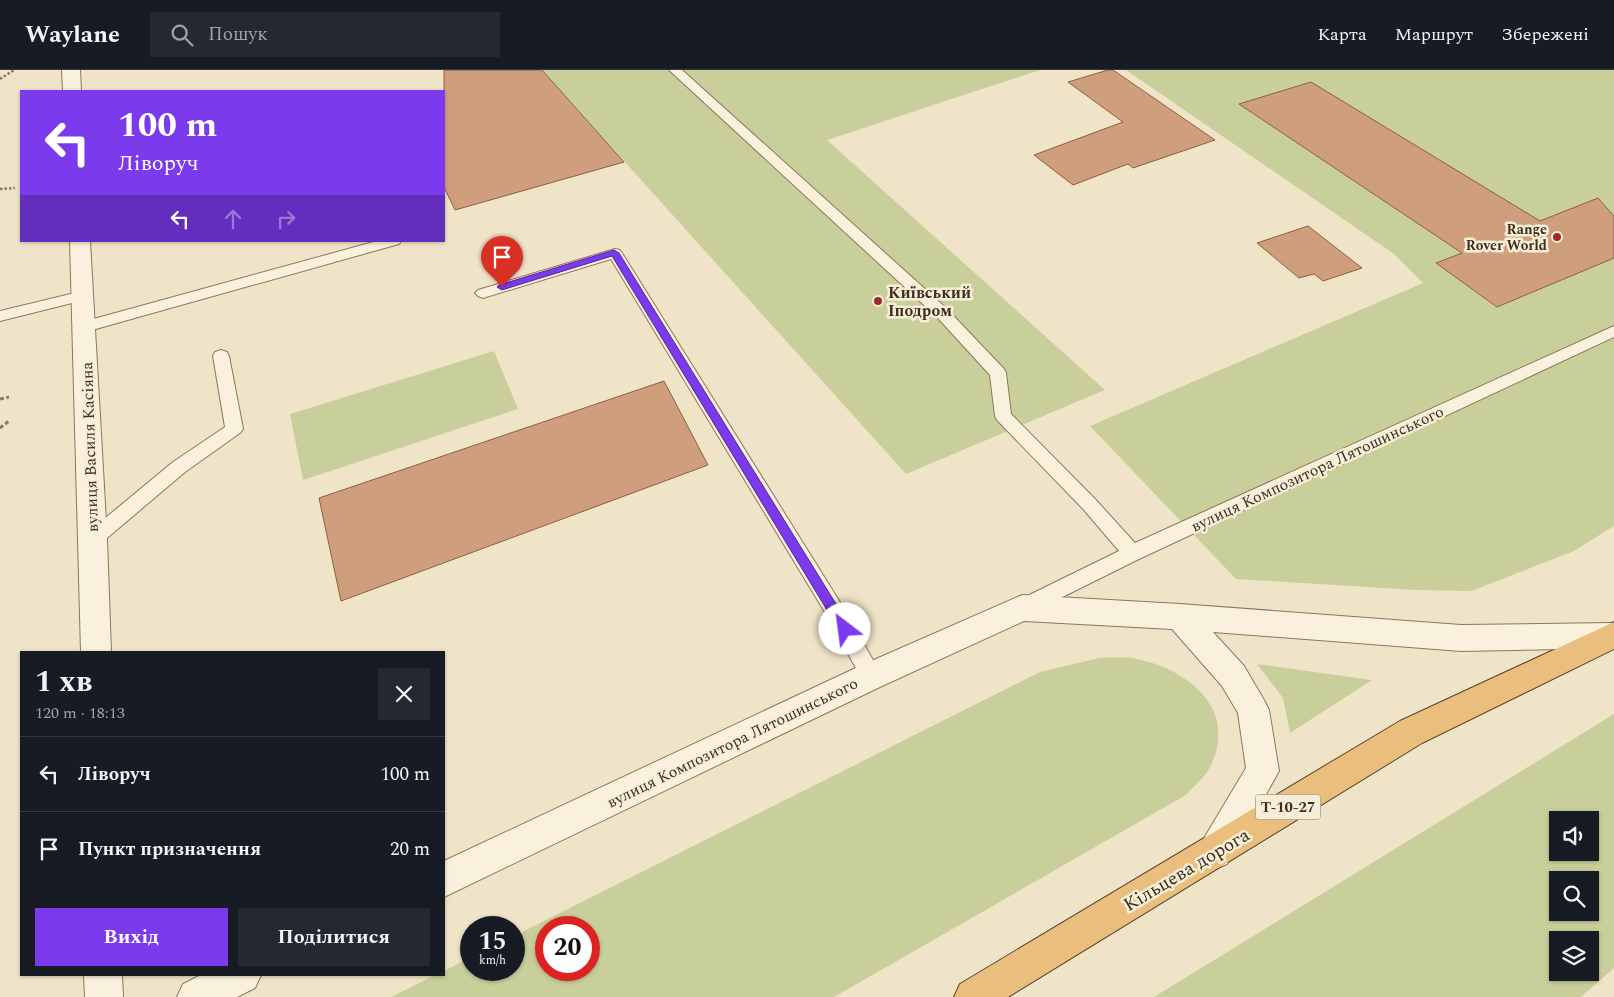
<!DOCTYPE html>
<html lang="uk">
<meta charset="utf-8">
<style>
:root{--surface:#171b24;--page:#242831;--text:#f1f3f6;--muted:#9ea1a6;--line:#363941;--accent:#7c3aed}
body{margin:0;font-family:Spectral,serif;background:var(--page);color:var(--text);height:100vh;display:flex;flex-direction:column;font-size:19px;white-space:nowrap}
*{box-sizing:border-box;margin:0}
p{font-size:16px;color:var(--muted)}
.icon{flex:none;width:28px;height:28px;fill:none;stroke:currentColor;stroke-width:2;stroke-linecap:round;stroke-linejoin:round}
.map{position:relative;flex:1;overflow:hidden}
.sheet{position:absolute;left:20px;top:581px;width:425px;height:325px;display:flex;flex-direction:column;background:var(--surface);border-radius:0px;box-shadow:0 1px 4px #0004}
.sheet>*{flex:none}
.hud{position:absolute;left:20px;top:20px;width:425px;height:152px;border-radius:0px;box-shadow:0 1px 4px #0004;background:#7c3aed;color:#fff;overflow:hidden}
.buttons{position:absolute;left:1549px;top:741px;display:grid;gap:10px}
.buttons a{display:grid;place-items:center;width:50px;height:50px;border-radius:0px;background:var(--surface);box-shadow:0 1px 4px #0004;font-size:25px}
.speed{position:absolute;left:460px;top:846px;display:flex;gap:10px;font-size:25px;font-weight:700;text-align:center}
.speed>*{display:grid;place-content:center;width:65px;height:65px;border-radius:50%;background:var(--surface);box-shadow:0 1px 4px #0004;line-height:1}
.speed small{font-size:12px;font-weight:400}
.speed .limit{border:8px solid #d22;background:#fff;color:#111}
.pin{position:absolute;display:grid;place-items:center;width:42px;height:42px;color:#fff;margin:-51px -21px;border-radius:50% 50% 50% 0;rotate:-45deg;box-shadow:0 0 5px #0007}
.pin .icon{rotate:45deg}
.me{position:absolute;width:55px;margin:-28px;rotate:330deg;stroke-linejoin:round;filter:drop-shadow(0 0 4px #0008)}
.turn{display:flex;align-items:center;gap:18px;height:105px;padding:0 15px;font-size:22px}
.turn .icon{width:65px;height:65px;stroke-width:2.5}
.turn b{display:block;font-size:35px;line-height:42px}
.lanes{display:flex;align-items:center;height:48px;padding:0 15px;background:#0003;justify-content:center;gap:25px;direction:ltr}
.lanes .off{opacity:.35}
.round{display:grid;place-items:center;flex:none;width:52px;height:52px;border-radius:0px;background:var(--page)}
.summary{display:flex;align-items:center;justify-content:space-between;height:85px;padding:0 15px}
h1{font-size:30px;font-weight:700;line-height:38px}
.action{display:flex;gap:10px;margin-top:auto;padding:10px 15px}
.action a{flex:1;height:58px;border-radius:0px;background:var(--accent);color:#fff;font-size:20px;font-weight:700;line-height:58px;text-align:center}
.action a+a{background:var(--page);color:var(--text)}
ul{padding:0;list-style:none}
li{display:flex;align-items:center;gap:15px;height:75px;padding:0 15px;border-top:1px solid var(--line)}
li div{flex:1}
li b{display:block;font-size:19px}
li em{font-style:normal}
header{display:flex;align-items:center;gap:30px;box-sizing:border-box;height:70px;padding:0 25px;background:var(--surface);border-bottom:1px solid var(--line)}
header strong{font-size:24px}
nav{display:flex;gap:28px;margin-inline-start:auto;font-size:18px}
.search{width:350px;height:45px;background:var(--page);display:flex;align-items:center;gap:12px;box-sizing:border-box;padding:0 18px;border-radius:0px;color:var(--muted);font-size:19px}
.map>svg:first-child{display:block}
.green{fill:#c9cf9b;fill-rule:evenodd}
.building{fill:#cf9f7d;stroke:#8d5f41}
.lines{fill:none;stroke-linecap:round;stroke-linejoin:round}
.service-casing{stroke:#8d765c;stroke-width:2}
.tertiary-casing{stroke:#8d765c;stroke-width:2}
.trunk-casing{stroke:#5b4430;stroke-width:2}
.path-far1{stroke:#8d765c;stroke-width:2.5;stroke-dasharray:2.5 2;stroke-linecap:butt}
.path{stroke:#8d765c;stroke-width:3;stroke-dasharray:4 2.5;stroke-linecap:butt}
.service{fill:#faf1dc;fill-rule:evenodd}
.tertiary{fill:#faf1dc;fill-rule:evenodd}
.trunk{fill:#eabe7c;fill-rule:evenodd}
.route{fill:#7c3aed;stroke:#51269a}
.poi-dot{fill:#9e2a2b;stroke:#f7eed8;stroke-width:2}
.labels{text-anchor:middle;stroke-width:5;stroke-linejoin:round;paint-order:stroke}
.far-poi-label{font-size:14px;font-weight:bold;fill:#3d2e20;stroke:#f7eed8;text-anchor:end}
.shield{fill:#f7eed8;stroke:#756857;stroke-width:1}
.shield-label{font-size:15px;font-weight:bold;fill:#3d2e20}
.poi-label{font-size:16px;font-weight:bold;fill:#3d2e20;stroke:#f7eed8;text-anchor:start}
.street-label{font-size:16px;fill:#3d2e20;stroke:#f7eed8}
.near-street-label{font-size:19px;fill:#3d2e20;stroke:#f7eed8}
</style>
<header>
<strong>Waylane</strong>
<div class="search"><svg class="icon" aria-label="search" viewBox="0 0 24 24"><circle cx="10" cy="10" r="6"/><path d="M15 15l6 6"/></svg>Пошук</div>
<nav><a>Карта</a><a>Маршрут</a><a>Збережені</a></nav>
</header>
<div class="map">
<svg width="1614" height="927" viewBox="0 0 1614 927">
<rect width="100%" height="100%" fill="#f0e4c8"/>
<g class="green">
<path d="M542 0H1040L827 70 1105 320 906 404Z"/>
<path d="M1126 0H1614V456L1574 481 1472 521 1415 520 1236 509 1090 356 1423 213 1394 184Z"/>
<path d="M494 281 518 339 303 410 290 344Z"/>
<path d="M1099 588C1111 588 1125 586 1137 589 1190 600 1240 641 1209 699 1204 708 1193 717 1186 725L834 927H391L435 905H444V901L471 887V900H514V866L1040 602ZM546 858H589V900H546Z"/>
<path d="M1257 594 1372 610 1290 663 1283 628Z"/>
<path d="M1614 644V898L1581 927H1154ZM1558 750H1590V782H1558ZM1558 810H1590V842H1558ZM1558 870H1590V902H1558Z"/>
</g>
<g class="building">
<path d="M444 0H542L624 92 455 140 444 117Z"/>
<path d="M1108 0H1113L1215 70 1133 98 1128 94 1073 115 1034 85 1123 52 1068 12Z"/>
<path d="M1311 12 1540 151 1598 128 1614 146V188L1497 237 1436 193 1462 183 1239 34Z"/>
<path d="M1308 156 1362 198 1323 211 1314 204 1299 208 1257 173Z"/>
<path d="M664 311 708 395 341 531 319 428Z"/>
</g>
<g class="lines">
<defs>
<g id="service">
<path d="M669 0H682L946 238 1004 299 1006 303 1011 344 1096 430 1135 473 1614 256V267L1139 489 1024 546 1017 543 1014 537 1017 531 1119 481 1084 440 997 350 995 346 990 305 936 246Z"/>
<path d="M377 171H401L399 174 85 262 79 261 77 257 79 253Z"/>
<path d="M615 179 620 180 622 183 843 537 878 599 881 606 878 613 871 615 864 613 829 549 611 189 483 228 478 226 475 223 478 220Z"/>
<path d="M83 221 88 223 91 226 88 229 0 251V241Z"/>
<path d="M221 280 227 282 229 286 243 359 240 363 185 402 100 474 93 477 86 474 84 469 86 464 173 392 225 357 213 286 215 282Z"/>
</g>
<g id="tertiary">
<path d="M62 0H80L81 21H63Z"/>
<path d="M70 171H90L107 469 111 582H81Z"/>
<path d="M1022 525 1180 534 1461 555 1612 553 1614 554V578L1461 581 1213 562 1244 596 1264 630 1269 640 1279 701 1227 794 1215 799 1203 794 1198 782 1203 770 1246 698 1238 643 1222 616 1172 559 1024 551 882 616 444 827V791L860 596Z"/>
<path d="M84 905H122L123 927H85Z"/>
<path d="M201 905H261L255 918 237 927H177L183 914Z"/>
</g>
<path id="trunk" d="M1614 552V579L1422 673 1008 927H954L960 914 1400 651Z"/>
</defs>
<use href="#service" class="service-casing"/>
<use href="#tertiary" class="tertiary-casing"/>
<use href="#trunk" class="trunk-casing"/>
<g class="path-far1">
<path d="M0 9 14 0"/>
<path d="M0 119 15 118"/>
</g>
<g class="path">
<path d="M0 329 9 327"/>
<path d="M0 358 9 351"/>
</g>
<use href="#service" class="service"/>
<use href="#tertiary" class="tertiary"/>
<use href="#trunk" class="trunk"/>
</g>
<path class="route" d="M614 180 619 183 849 555 851 559 849 563 845 564 841 563 612 186 505 219 502 220 497 217 499 215Z"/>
<g class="poi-dot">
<circle cx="1557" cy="167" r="5"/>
<circle cx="878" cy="231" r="5"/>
</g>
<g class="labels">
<g class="far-poi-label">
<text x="1547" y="164">Range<tspan x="1547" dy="16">Rover World</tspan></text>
</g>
<rect class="shield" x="1255.5" y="724.5" width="65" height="25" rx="4"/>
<g class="shield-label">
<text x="1288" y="742">Т-10-27</text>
</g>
<g class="poi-label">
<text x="888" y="228">Київський<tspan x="888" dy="18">Іподром</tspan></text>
</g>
<g class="street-label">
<text transform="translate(89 377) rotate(-92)" y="6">вулиця Василя Касіяна</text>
<text transform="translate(1317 398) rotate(-25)" y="6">вулиця Композитора Лятошинського</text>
<text transform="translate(732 672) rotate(-26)" y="6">вулиця Композитора Лятошинського</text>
</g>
<g class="near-street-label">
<text transform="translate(1186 799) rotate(-31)" y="7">Кільцева дорога</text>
</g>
</g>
</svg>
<div class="buttons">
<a><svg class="icon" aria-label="sound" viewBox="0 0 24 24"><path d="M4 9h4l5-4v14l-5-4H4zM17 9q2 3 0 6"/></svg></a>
<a><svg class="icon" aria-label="search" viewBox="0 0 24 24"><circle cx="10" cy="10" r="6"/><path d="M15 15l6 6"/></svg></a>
<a><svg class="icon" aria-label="layers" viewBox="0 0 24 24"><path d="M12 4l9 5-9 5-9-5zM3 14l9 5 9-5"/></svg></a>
</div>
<div class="speed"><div>15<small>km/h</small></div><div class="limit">20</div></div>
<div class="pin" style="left:502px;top:217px;background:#d93025"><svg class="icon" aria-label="arrive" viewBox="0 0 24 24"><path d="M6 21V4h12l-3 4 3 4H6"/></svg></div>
<svg class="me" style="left:845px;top:559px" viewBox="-20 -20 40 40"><circle r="19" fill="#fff"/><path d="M0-13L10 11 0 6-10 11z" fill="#7c3aed"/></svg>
<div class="hud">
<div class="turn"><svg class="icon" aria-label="left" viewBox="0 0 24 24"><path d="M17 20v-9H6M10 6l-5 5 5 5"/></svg><div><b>100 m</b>Ліворуч</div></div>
<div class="lanes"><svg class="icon" aria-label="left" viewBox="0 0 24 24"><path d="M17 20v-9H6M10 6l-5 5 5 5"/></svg><svg class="icon off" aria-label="ahead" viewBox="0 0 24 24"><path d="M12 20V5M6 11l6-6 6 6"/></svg><svg class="icon off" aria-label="right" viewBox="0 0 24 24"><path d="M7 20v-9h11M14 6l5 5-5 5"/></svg></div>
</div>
<section class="sheet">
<div class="summary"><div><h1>1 хв</h1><p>120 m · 18:13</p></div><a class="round"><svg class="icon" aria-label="close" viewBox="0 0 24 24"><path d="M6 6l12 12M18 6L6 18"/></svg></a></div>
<ul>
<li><svg class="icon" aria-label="left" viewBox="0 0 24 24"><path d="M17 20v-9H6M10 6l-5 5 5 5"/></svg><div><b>Ліворуч</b></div><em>100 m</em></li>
<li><svg class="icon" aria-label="arrive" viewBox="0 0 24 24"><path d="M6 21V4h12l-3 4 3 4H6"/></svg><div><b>Пункт призначення</b></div><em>20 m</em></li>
</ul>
<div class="action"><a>Вихід</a><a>Поділитися</a></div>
</section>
</div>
